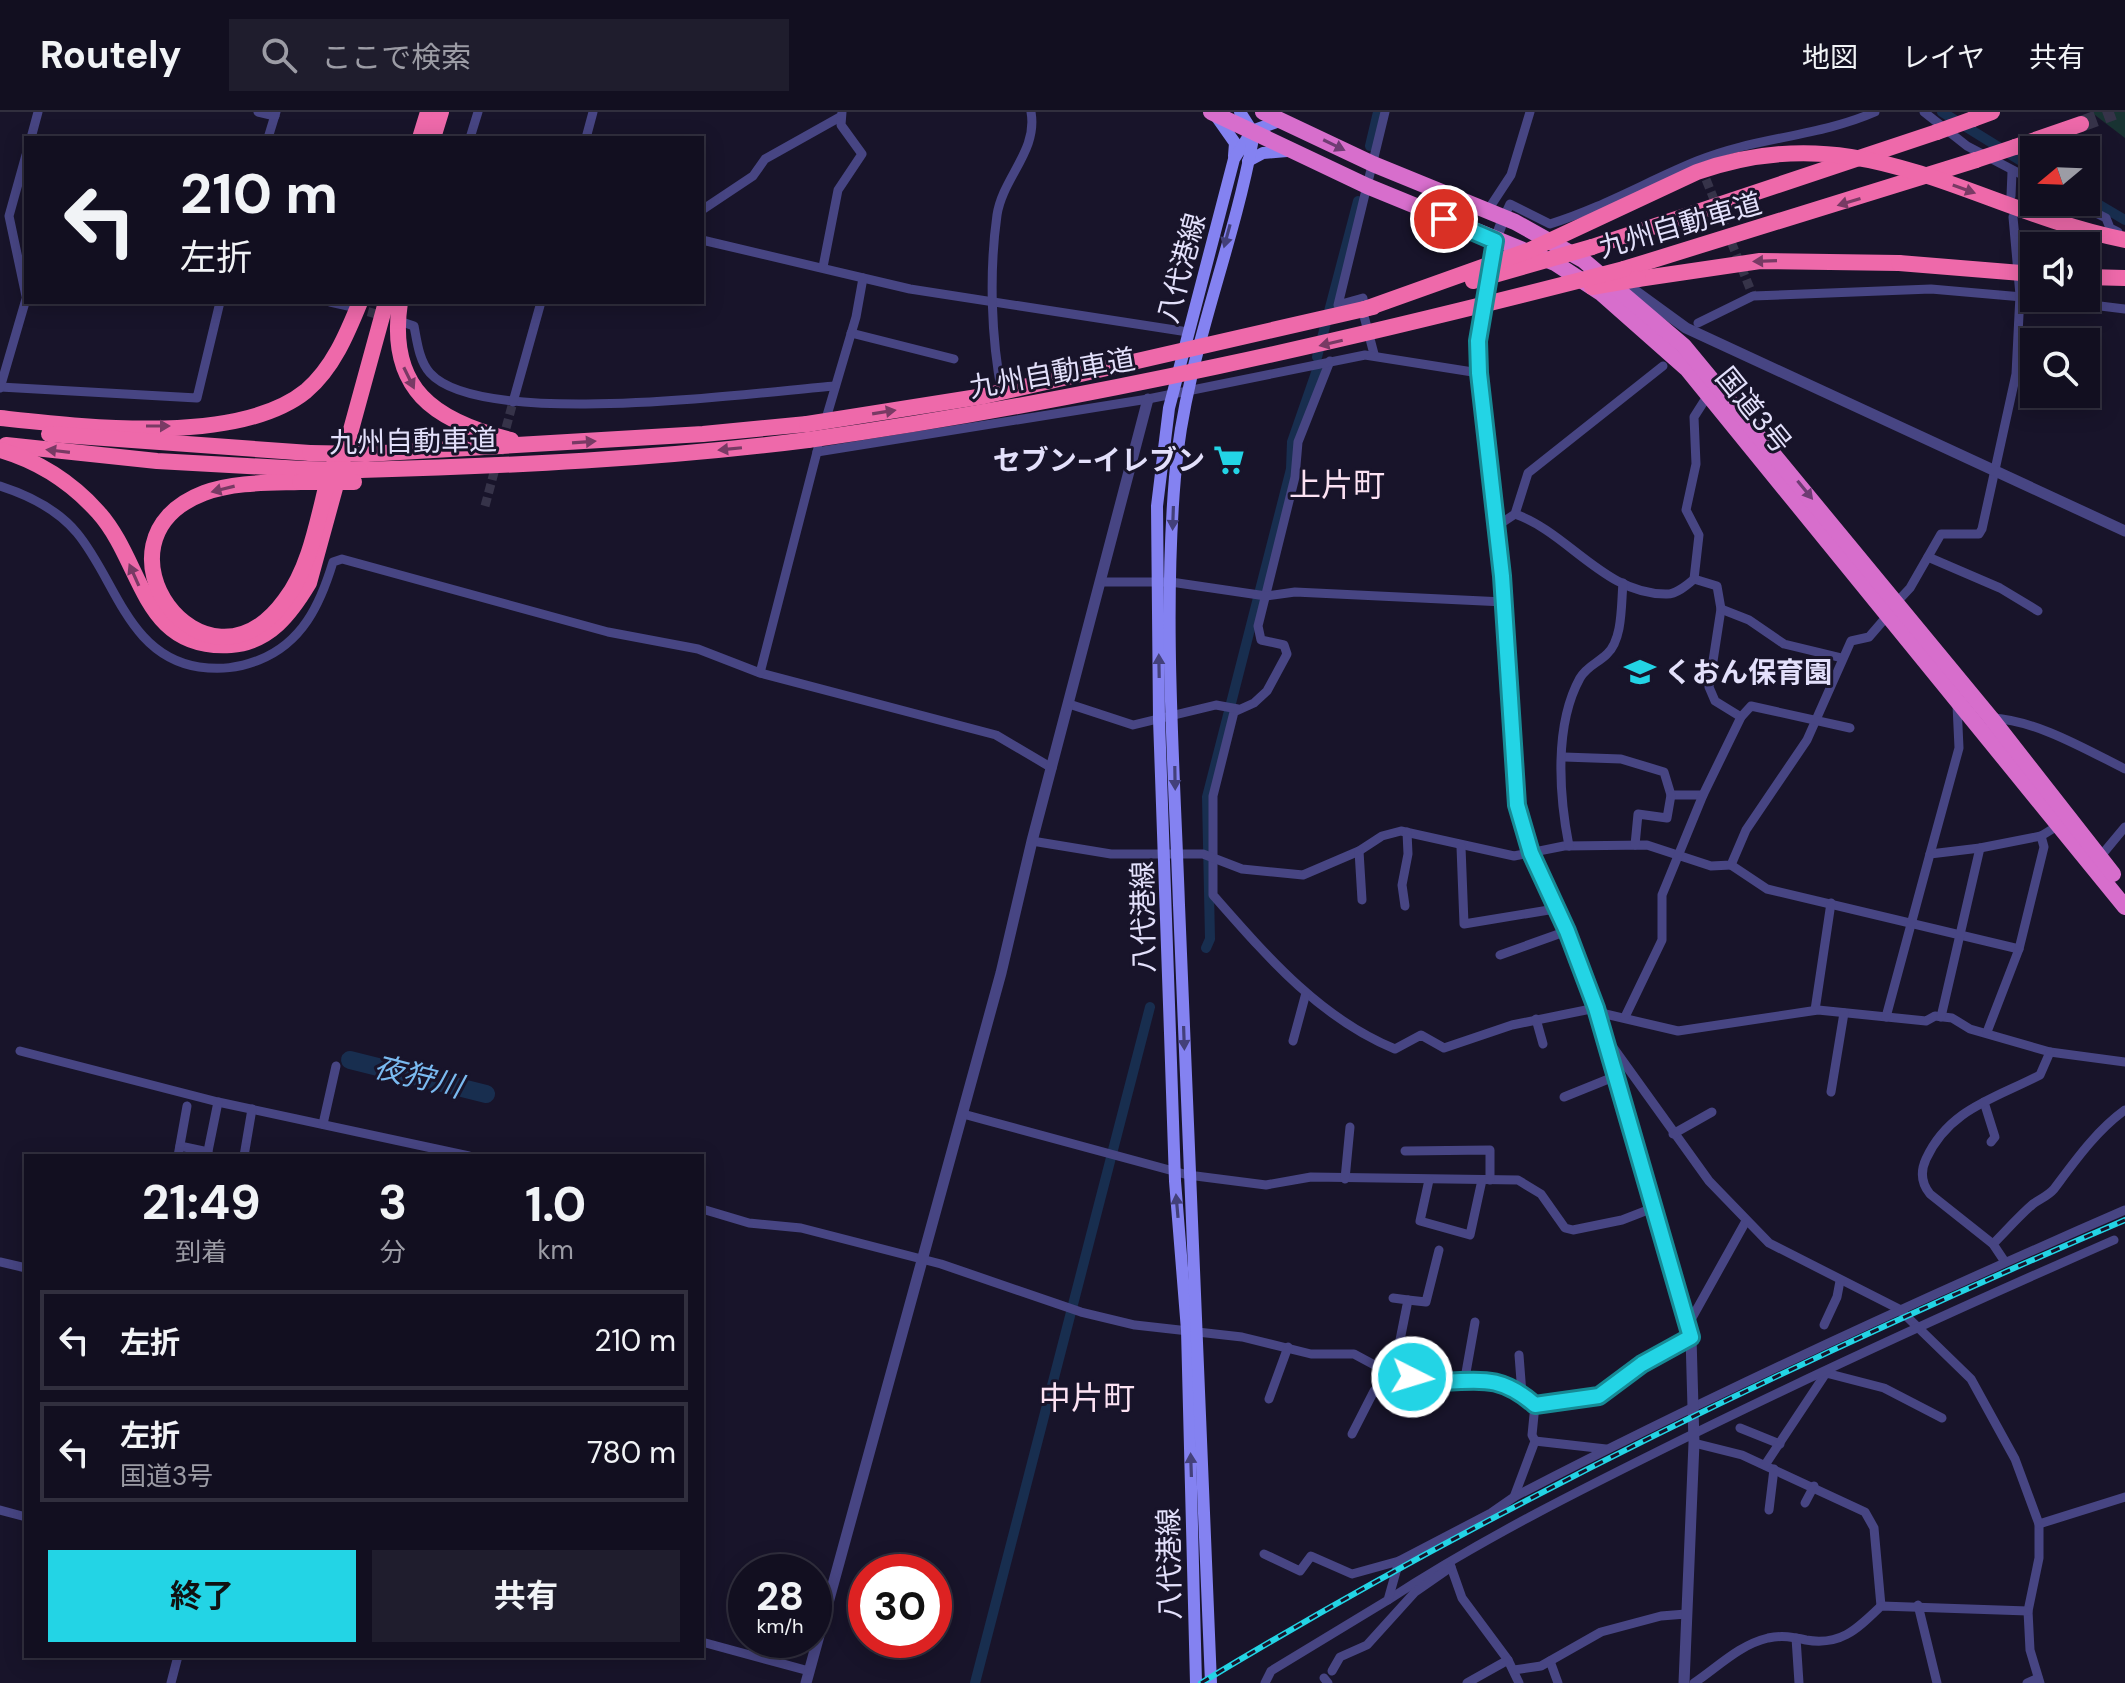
<!DOCTYPE html>
<html lang="ja">
<meta charset="utf-8">
<style>
:root{--surface:#120f20;--page:#1f1d2d;--text:#f1f3f6;--muted:#9c9ca5;--line:#312f3e;--accent:#23d4e5}
body{margin:0;font-family:"DM Sans","Noto Sans JP",sans-serif;background:var(--page);color:var(--text);height:100vh;display:flex;flex-direction:column;font-size:30px;white-space:nowrap}
*{box-sizing:border-box;margin:0}
p{font-size:26px;color:var(--muted)}
.icon{flex:none;width:44px;height:44px;fill:none;stroke:currentColor;stroke-width:2;stroke-linecap:round;stroke-linejoin:round}
.map{position:relative;flex:1;overflow:hidden}
.side{position:absolute;left:24px;top:1042px;width:680px;height:504px;display:flex;flex-direction:column;background:var(--surface);border-radius:0px;box-shadow:0 4px 20px #0003,0 0 0 2px var(--line)}
.side>*{flex:none}
.banner{position:absolute;left:24px;top:24px;width:680px;height:168px;border-radius:0px;box-shadow:0 4px 20px #0003,0 0 0 2px var(--line);background:#120f20;color:var(--text);overflow:hidden}
.needle{width:52px;rotate:251deg}
.buttons{position:absolute;left:2020px;top:24px;display:grid;gap:16px}
.buttons a{display:grid;place-items:center;width:80px;height:80px;border-radius:0px;background:var(--surface);box-shadow:0 4px 20px #0003,0 0 0 2px var(--line);font-size:40px}
.speed{position:absolute;left:728px;top:1442px;display:flex;gap:16px;font-size:40px;font-weight:700;text-align:center}
.speed>*{display:grid;place-content:center;width:104px;height:104px;border-radius:50%;background:var(--surface);box-shadow:0 4px 20px #0003,0 0 0 2px var(--line);line-height:1}
.speed small{font-size:20px;font-weight:400}
.speed .limit{border:12px solid #d22;background:#fff;color:#111}
.pin{position:absolute;display:grid;place-items:center;width:68px;height:68px;color:#fff;margin:-34px;border:4px solid #fff;border-radius:50%;box-shadow:0 2px 8px #0007}
.me{position:absolute;width:88px;margin:-44px;rotate:95deg;stroke-linejoin:round;filter:drop-shadow(0 0 6px #0008)}
.turn{display:flex;align-items:center;gap:28px;height:168px;padding:0 24px;font-size:36px}
.turn .icon{width:104px;height:104px;stroke-width:2.5}
.turn b{display:block;font-size:56px;line-height:68px}
.eta{display:flex;justify-content:space-evenly;align-items:center;height:136px;text-align:center}
.eta b{font-size:48px;font-weight:700;line-height:56px}
.action{display:flex;gap:16px;margin-top:auto;padding:16px 24px}
.action a{flex:1;height:92px;border-radius:0px;background:var(--accent);color:#111;font-size:32px;font-weight:700;line-height:92px;text-align:center}
.action a+a{background:var(--page);color:var(--text)}
ul{padding:0;list-style:none}
li{display:flex;align-items:center;gap:24px;height:100px;margin:0 16px 12px;padding:0 8px;border:4px solid var(--line);border-radius:0px}
li div{flex:1}
li b{display:block;font-size:30px}
li em{font-style:normal}
header{display:flex;align-items:center;gap:48px;box-sizing:border-box;height:112px;padding:0 40px;background:var(--surface);border-bottom:2px solid var(--line)}
header strong{font-size:38px}
nav{display:flex;gap:44px;margin-inline-start:auto;font-size:28px}
.search{width:560px;height:72px;background:var(--page);display:flex;align-items:center;gap:20px;box-sizing:border-box;padding:0 28px;border-radius:0px;color:var(--muted);font-size:30px}
.map>svg:first-child{display:block}
.green{fill:#183332}
.lines{fill:none;stroke-linecap:round;stroke-linejoin:round}
.canal{stroke:#182e4f;stroke-width:10}
.river{stroke:#182e4f;stroke-width:18}
.minor-tunnel{stroke:#363349;stroke-width:9;stroke-dasharray:9 4.5;stroke-linecap:butt}
.motorway-tunnel{stroke:#363349;stroke-width:16;stroke-dasharray:16 8;stroke-linecap:butt}
.minor{stroke:#474583;stroke-width:9}
.tertiary{stroke:#474583;stroke-width:11}
.secondary{stroke:#8482f1;stroke-width:12}
.trunk{stroke:#d76ecc;stroke-width:16}
.motorway{stroke:#ee69aa;stroke-width:16}
.rail-casing{stroke:#23d4e5;stroke-width:6}
.rail{stroke:#18142a;stroke-width:3;stroke-dasharray:9;stroke-linecap:butt}
.motorway-bridge{stroke:#ee69aa;stroke-width:16}
.oneway{fill:#6e3c73}
.oneway2{fill:#783a64}
.oneway3{fill:#43407a}
.route-casing{stroke:#178a95;stroke-width:20}
.route{stroke:#23d4e5;stroke-width:14}
.labels{text-anchor:middle;stroke-width:6;stroke-linejoin:round;paint-order:stroke}
.street-label{font-size:28px;fill:#e3e0fb;stroke:#18142a}
.poi-label{font-size:28px;font-weight:bold;fill:#e3e0fb;stroke:#18142a;text-anchor:end}
.water-label{font-size:30px;font-style:italic;fill:#7abaf0;stroke:#18142a}
.quarter-label{font-size:32px;fill:#fce2f3;stroke:#18142a}
</style>
<header>
<strong>Routely</strong>
<div class="search"><svg class="icon" aria-label="search" viewBox="0 0 24 24"><circle cx="10" cy="10" r="6"/><path d="M15 15l6 6"/></svg>ここで検索</div>
<nav><a>地図</a><a>レイヤ</a><a>共有</a></nav>
</header>
<div class="map">
<svg width="2125" height="1571" viewBox="0 0 2125 1571">
<rect width="100%" height="100%" fill="#18142a"/>
<path class="green" d="M2091 0H2125V26Z"/>
<g class="lines">
<g class="canal">
<path d="M1942 0 2034 57"/>
<path d="M1370 34 1378 0"/>
<path d="M2086 85 2125 108"/>
<path d="M1317 245 1358 89"/>
<path d="M1206 836 1210 827 1207 685 1291 357 1292 330 1317 258"/>
<path d="M975 1571 1150 895"/>
</g>
<path class="river" d="M350 948 486 982"/>
<g class="minor-tunnel">
<path d="M1701 55 1753 184"/>
<path d="M355 196 387 205"/>
<path d="M485 394 513 290"/>
</g>
<path class="motorway-tunnel" d="M2081 12 2114 0"/>
<g class="minor">
<path d="M258 0 275 4"/>
<path d="M1924 0 1967 34 2034 69"/>
<path d="M31 26 38 0"/>
<path d="M268 26 276 0"/>
<path d="M470 26 478 0"/>
<path d="M586 26 593 0"/>
<path d="M26 43 9 104 26 184"/>
<path d="M2011 84 2012 60"/>
<path d="M2074 90 2106 106 2110 116 2118 120"/>
<path d="M702 98 753 64 765 47 840 5"/>
<path d="M1488 98 1511 63 1530 0"/>
<path d="M1504 105 1510 92 1550 112C1602 96 1648 69 1697 49 1755 25 1818 25 1875 0"/>
<path d="M702 128 910 177 1188 220"/>
<path d="M823 155 838 78 862 42 841 13 842 0"/>
<path d="M2035 186 2125 197"/>
<path d="M330 190 348 194"/>
<path d="M405 211 414 214C417 229 419 249 430 261 481 318 757 280 835 274"/>
<path d="M1698 211 1753 184 1931 177 2034 186"/>
<path d="M851 221 954 247"/>
<path d="M1374 242 1364 204 1363 186 1338 193 1385 0"/>
<path d="M1330 249 1298 330 1295 365 1258 514 1261 528 1284 533 1287 542 1267 579 1254 591 1234 600 1213 684V783C1265 842 1319 906 1395 937L1421 923 1444 936 1512 913 1596 896"/>
<path d="M0 275 197 286 220 190"/>
<path d="M0 276 26 187"/>
<path d="M1002 282C991 225 989 160 997 103 1003 65 1038 39 1031 0"/>
<path d="M513 290 541 190"/>
<path d="M825 310 856 205 863 166"/>
<path d="M817 340 1148 287 1365 243 1479 261"/>
<path d="M0 374C28 383 58 398 77 421 116 468 128 544 199 555 221 558 238 556 259 548 302 531 320 493 333 450L342 447 608 520 698 537 760 561 996 623 1052 656"/>
<path d="M1515 402C1569 421 1605 483 1667 482 1677 482 1687 473 1694 467L1717 474 1721 497 1709 575 1715 589 1741 605"/>
<path d="M1497 414 1515 402 1528 361 1663 254"/>
<path d="M1928 445 2000 476 2038 499"/>
<path d="M1694 467 1699 423 1686 398 1696 352 1694 305 1708 283"/>
<path d="M1101 470H1171L1266 484 1295 480 1504 490"/>
<path d="M1896 491 1910 476 1941 422H1979L1982 417 2016 262 2020 183 2013 105"/>
<path d="M1721 497 1749 508 1784 532 1842 546"/>
<path d="M760 561 818 336"/>
<path d="M1069 592 1133 613 1216 593 1238 597"/>
<path d="M1991 606C2036 608 2085 637 2125 657"/>
<path d="M1564 645 1621 647 1664 660 1671 683H1703"/>
<path d="M1032 729 1111 742H1203L1242 757 1303 763 1359 739 1382 724 1401 719 1514 744 1564 734 1647 733 1711 754 1731 753 1746 718 1807 628 1851 529 1869 525 1888 503"/>
<path d="M1635 733 1638 702 1667 706 1671 683"/>
<path d="M1569 734C1559 683 1554 613 1580 566 1587 554 1598 551 1607 542 1623 527 1621 492 1623 471"/>
<path d="M1461 735 1464 812 1555 797"/>
<path d="M1359 739 1362 788"/>
<path d="M1930 742 1959 636 1957 593"/>
<path d="M2100 745 2125 715"/>
<path d="M1731 753 1767 777 2019 837"/>
<path d="M1405 794 1402 773 1408 742 1407 720"/>
<path d="M1500 843 1567 819"/>
<path d="M1815 898 1831 791"/>
<path d="M1597 900 1678 919 1818 898 1926 909 1935 904 1952 906 1970 917 2050 940 2125 950"/>
<path d="M1625 905 1662 828V783L1703 683 1741 605 1751 594 1850 616"/>
<path d="M1886 905 1930 742 1980 736"/>
<path d="M1941 905 1980 736 2041 724"/>
<path d="M1536 907 1543 932"/>
<path d="M1987 920 2019 837 2044 735 2041 724 2059 713"/>
<path d="M1607 927 1709 1069 1769 1131 1899 1197 1971 1267 2015 1347 2039 1412V1446L2028 1499 2030 1538 2040 1571"/>
<path d="M1293 929 1306 881"/>
<path d="M20 939 218 990 469 1044"/>
<path d="M1831 980 1844 901"/>
<path d="M1564 985 1616 964"/>
<path d="M1984 990 1995 1025 1991 1030"/>
<path d="M963 1002 1188 1063 1266 1073 1311 1065 1518 1068 1541 1082 1565 1116 1573 1118 1622 1108 1653 1096"/>
<path d="M323 1012 336 954"/>
<path d="M1673 1022 1712 1000"/>
<path d="M180 1034 208 1040"/>
<path d="M1405 1039 1490 1038V1068"/>
<path d="M178 1044 187 994"/>
<path d="M207 1044 218 990"/>
<path d="M244 1044 252 997"/>
<path d="M1345 1067 1350 1015"/>
<path d="M1429 1068 1420 1109 1470 1123 1482 1068"/>
<path d="M702 1097 749 1111 801 1116 941 1152 1081 1200 1135 1213 1242 1225 1311 1242H1354L1393 1263 1436 1272 1465 1266 1488 1268 1522 1282 1535 1293 1532 1323 1535 1329 1514 1385"/>
<path d="M1993 1132 1930 1082C1921 1071 1920 1060 1926 1047 1949 997 1994 987 2040 963L2050 940"/>
<path d="M0 1150 26 1156"/>
<path d="M2005 1150 1993 1132C2006 1119 2019 1104 2033 1092 2040 1087 2048 1084 2054 1077 2075 1049 2096 1019 2125 998"/>
<path d="M1408 1188 1426 1190 1439 1138"/>
<path d="M1688 1213 1746 1109"/>
<path d="M1824 1213 1837 1185 1840 1169"/>
<path d="M1519 1243 1522 1282"/>
<path d="M1465 1266 1475 1210"/>
<path d="M1436 1272 1441 1247"/>
<path d="M1269 1287 1288 1235"/>
<path d="M1535 1293 1599 1284 1642 1252 1691 1225"/>
<path d="M1740 1316 1780 1332"/>
<path d="M1352 1322 1374 1279 1393 1263 1408 1188 1393 1186"/>
<path d="M1535 1329 1606 1337"/>
<path d="M1694 1331 1742 1343 1865 1400 1874 1416 1881 1494"/>
<path d="M1765 1353 1826 1261 1884 1276 1942 1306"/>
<path d="M1805 1391 1814 1374"/>
<path d="M0 1398 26 1405"/>
<path d="M1769 1398 1774 1357"/>
<path d="M2039 1412 2125 1385"/>
<path d="M1264 1442 1300 1459 1311 1444 1352 1462 1399 1449"/>
<path d="M1450 1452 1462 1486 1508 1548 1519 1571"/>
<path d="M1388 1488C1483 1426 1584 1376 1685 1326 1827 1256 1970 1191 2114 1128"/>
<path d="M1918 1493 1937 1571"/>
<path d="M1796 1526 1799 1571"/>
<path d="M702 1530 809 1559"/>
<path d="M1550 1549 1558 1571"/>
<path d="M1514 1558 1541 1554 1601 1520 1661 1504 1686 1502"/>
<path d="M1332 1559 1340 1545 1367 1533 1415 1480 1451 1455"/>
<path d="M1324 1566 1328 1571"/>
<path d="M171 1571 178 1544"/>
<path d="M1265 1571 1271 1559 1388 1488 1399 1449 1491 1401 1514 1385C1714 1281 1918 1188 2125 1098"/>
<path d="M1467 1571 1508 1548"/>
<path d="M1694 1571C1719 1554 1739 1533 1768 1526 1782 1523 1793 1525 1806 1528 1841 1534 1857 1517 1881 1494L2028 1499"/>
<path d="M2027 1571 2038 1566"/>
</g>
<g class="tertiary">
<path d="M1504 105 1495 129 1478 229 1504 490 1517 693 1531 741 1567 819 1596 896 1691 1225 1694 1331 1684 1571"/>
<path d="M1620 168 1686 216 2125 419"/>
<path d="M806 1571 1001 861 1032 729 1148 287"/>
</g>
<g class="secondary">
<path d="M1216 4 1235 31 1234 44"/>
<path d="M1248 49 1263 41 1287 39"/>
<path d="M1196 1571 1187 1218 1175 1069 1170 921 1159 607 1157 394 1169 296 1234 47 1252 19 1282 8"/>
<path d="M1211 1571C1202 1311 1188 1052 1179 793 1174 651 1163 506 1175 365 1184 250 1231 144 1252 32V19L1240 0"/>
</g>
<g class="trunk">
<path d="M1211 0 1367 74 1555 151 1601 181 1687 257 2125 795"/>
<path d="M1263 0 1373 52 1515 110 1583 148 1684 234 1991 606 2113 762"/>
</g>
<g class="motorway">
<path d="M1973 7 1992 0"/>
<path d="M420 26 428 0"/>
<path d="M433 26 441 0"/>
<path d="M2015 35 2081 12"/>
<path d="M1592 135 1937 20"/>
<path d="M1624 157 1976 48"/>
<path d="M2086 165 2125 166"/>
<path d="M1638 167 1760 149 1899 151"/>
<path d="M400 190C387 277 434 309 511 328"/>
<path d="M0 306C83 315 238 334 306 279 333 256 347 222 360 190"/>
<path d="M49 322 310 341"/>
<path d="M6 333 157 349 303 357"/>
<path d="M0 338C38 349 71 370 98 400 144 451 141 539 231 533 270 530 291 501 309 471L386 190"/>
<path d="M366 342 703 322 807 312"/>
<path d="M360 358C509 354 659 347 808 328"/>
<path d="M300 370C268 371 234 370 204 381 81 428 204 599 285 488 312 453 319 399 331 356"/>
</g>
<defs>
<path id="rail" d="M1201 1571C1495 1393 1809 1243 2125 1108"/>
</defs>
<use href="#rail" class="rail-casing"/>
<use href="#rail" class="rail"/>
<g class="motorway-bridge">
<path d="M1937 20 1973 7"/>
<path d="M1976 48 2015 35"/>
<path d="M1899 151 2034 162"/>
<path d="M1473 169 1592 135"/>
<path d="M1592 175 1638 167"/>
<path d="M1362 198 1530 138 1697 60C1863 1 1969 96 2125 128"/>
<path d="M807 312 984 284 1373 195"/>
<path d="M808 328C1084 289 1354 227 1624 157"/>
<path d="M310 341 366 342"/>
<path d="M303 357 360 358"/>
<path d="M300 370H354"/>
</g>
</g>
<defs><path id="oneway-solid" d="M-6-.8H1V-3.2L6.5 0L1 3.2V.8H-6Z" transform="scale(2)"/></defs>
<g class="oneway">
<use href="#oneway-solid" transform="translate(1334 33) rotate(26)"/>
<use href="#oneway-solid" transform="translate(1805 378) rotate(51)"/>
</g>
<g class="oneway2">
<use href="#oneway-solid" transform="translate(1964 77) rotate(20)"/>
<use href="#oneway-solid" transform="translate(1849 90) rotate(163)"/>
<use href="#oneway-solid" transform="translate(1765 149) rotate(178)"/>
<use href="#oneway-solid" transform="translate(1331 231) rotate(167)"/>
<use href="#oneway-solid" transform="translate(409 266) rotate(64)"/>
<use href="#oneway-solid" transform="translate(884 300) rotate(-9)"/>
<use href="#oneway-solid" transform="translate(158 314)"/>
<use href="#oneway-solid" transform="translate(584 330) rotate(-4)"/>
<use href="#oneway-solid" transform="translate(730 337) rotate(174)"/>
<use href="#oneway-solid" transform="translate(58 339) rotate(-173)"/>
<use href="#oneway-solid" transform="translate(223 377) rotate(166)"/>
<use href="#oneway-solid" transform="translate(134 463) rotate(-114)"/>
</g>
<g class="oneway3">
<use href="#oneway-solid" transform="translate(1227 124) rotate(105)"/>
<use href="#oneway-solid" transform="translate(1173 406) rotate(92)"/>
<use href="#oneway-solid" transform="translate(1159 554) rotate(-91)"/>
<use href="#oneway-solid" transform="translate(1175 666) rotate(89)"/>
<use href="#oneway-solid" transform="translate(1184 926) rotate(88)"/>
<use href="#oneway-solid" transform="translate(1177 1094) rotate(-95)"/>
<use href="#oneway-solid" transform="translate(1191 1353) rotate(-92)"/>
</g>
<g class="lines">
<defs>
<path id="route" d="M1412 1265C1461 1280 1486 1250 1535 1293L1599 1284 1642 1252 1691 1225 1596 896 1567 819 1531 741 1517 693 1502 464 1479 261 1478 229 1495 129 1444 107"/>
</defs>
<use href="#route" class="route-casing"/>
<use href="#route" class="route"/>
</g>
<defs>
<symbol id="supermarket-bare" viewBox="-9 -9 18 18"><path d="M-6-5.5h2.5l.6 2H6L4.5 2H-2.5L-4.4-4H-6ZM-1.5 3.2a1.3 1.3 0 1 0 .1 0ZM3 3.2a1.3 1.3 0 1 0 .1 0Z" fill="#23d4e5" stroke="#18142a" stroke-width="2.5" paint-order="stroke"/></symbol>
<symbol id="school-bare" viewBox="-9 -9 18 18"><path d="M0-5L7-2L0 1L-7-2ZM-4 1L0 2.5L4 1V4Q0 6-4 4Z" fill="#23d4e5" stroke="#18142a" stroke-width="2.5" paint-order="stroke"/></symbol>
</defs>
<g fill-rule="evenodd">
<use href="#supermarket-bare" x="1207" y="326" width="44" height="44"/>
<use href="#school-bare" x="1618" y="538" width="44" height="44"/>
</g>
<g class="labels">
<g class="street-label">
<text transform="translate(1680 113) rotate(-16)" y="10">九州自動車道</text>
<text transform="translate(1181 156) rotate(-75)" y="10">八代港線</text>
<text transform="translate(1052 261) rotate(-10)" y="10">九州自動車道</text>
<text transform="translate(1754 298) rotate(51)" y="10">国道3号</text>
<text transform="translate(413 329) rotate(-1)" y="10">九州自動車道</text>
<text transform="translate(1143 805) rotate(-91)" y="10">八代港線</text>
<text transform="translate(1169 1452) rotate(-91)" y="10">八代港線</text>
</g>
<g class="poi-label">
<text x="1205" y="358">セブン-イレブン</text>
<text x="1664" y="570" text-anchor="start">くおん保育園</text>
</g>
<g class="water-label">
<text transform="translate(418 965) rotate(14)" y="10">夜狩川</text>
</g>
<g class="quarter-label">
<text x="1337" y="384">上片町</text>
<text x="1087" y="1297">中片町</text>
</g>
</g>
</svg>
<div class="buttons">
<a><svg class="needle" viewBox="-14 -14 28 28"><path d="M0-13l5 13h-10z" fill="#e53935"/><path d="M0 13l5-13h-10z" fill="#9c9ca5"/></svg></a>
<a><svg class="icon" aria-label="sound" viewBox="0 0 24 24"><path d="M4 9h4l5-4v14l-5-4H4zM17 9q2 3 0 6"/></svg></a>
<a><svg class="icon" aria-label="search" viewBox="0 0 24 24"><circle cx="10" cy="10" r="6"/><path d="M15 15l6 6"/></svg></a>
</div>
<div class="speed"><div>28<small>km/h</small></div><div class="limit">30</div></div>
<div class="pin" style="left:1444px;top:107px;background:#d93025"><svg class="icon" aria-label="arrive" viewBox="0 0 24 24"><path d="M6 21V4h12l-3 4 3 4H6"/></svg></div>
<svg class="me" style="left:1412px;top:1265px" viewBox="-20 -20 40 40"><circle r="17" fill="#23d4e5" stroke="#fff" stroke-width="3"/><path d="M0-11L8 9 0 5-8 9z" fill="#fff"/></svg>
<div class="banner">
<div class="turn"><svg class="icon" aria-label="left" viewBox="0 0 24 24"><path d="M17 20v-9H6M10 6l-5 5 5 5"/></svg><div><b>210 m</b>左折</div></div>
</div>
<section class="side">
<div class="eta">
<div><b>21:49</b><p>到着</p></div>
<div><b>3</b><p>分</p></div>
<div><b>1.0</b><p>km</p></div>
</div>
<ul>
<li><svg class="icon" aria-label="left" viewBox="0 0 24 24"><path d="M17 20v-9H6M10 6l-5 5 5 5"/></svg><div><b>左折</b></div><em>210 m</em></li>
<li><svg class="icon" aria-label="left" viewBox="0 0 24 24"><path d="M17 20v-9H6M10 6l-5 5 5 5"/></svg><div><b>左折</b><p>国道3号</p></div><em>780 m</em></li>
</ul>
<div class="action"><a>終了</a><a>共有</a></div>
</section>
</div>
